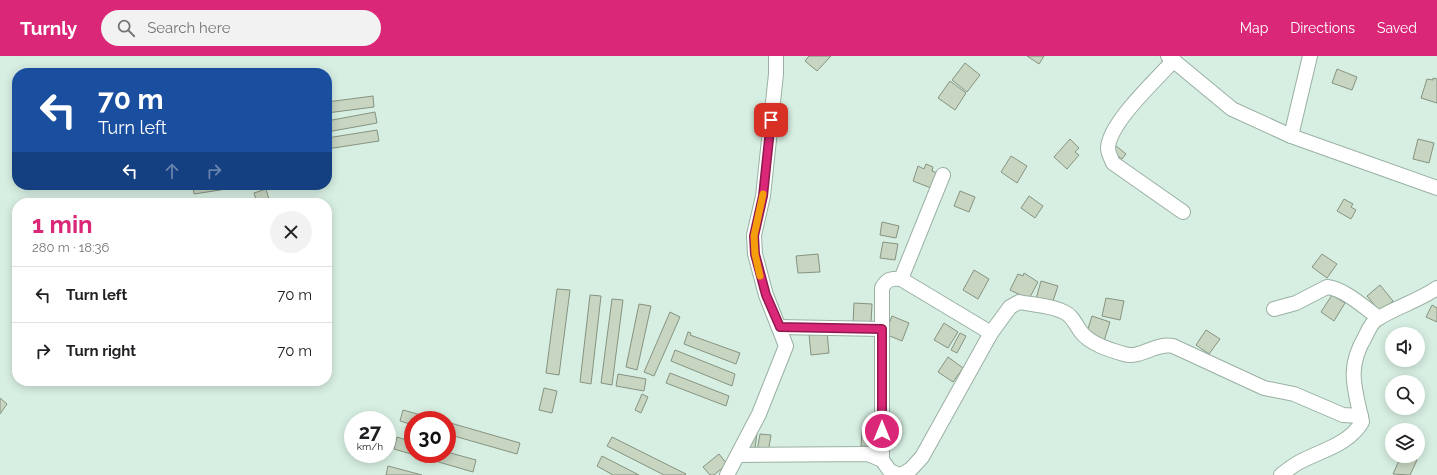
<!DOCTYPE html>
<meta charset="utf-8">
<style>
:root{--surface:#fff;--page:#f2f2f2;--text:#202124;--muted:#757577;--line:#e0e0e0;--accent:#db2777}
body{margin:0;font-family:Raleway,sans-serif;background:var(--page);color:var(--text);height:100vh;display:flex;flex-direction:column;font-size:15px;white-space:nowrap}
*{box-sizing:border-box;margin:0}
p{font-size:13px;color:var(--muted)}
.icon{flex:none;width:22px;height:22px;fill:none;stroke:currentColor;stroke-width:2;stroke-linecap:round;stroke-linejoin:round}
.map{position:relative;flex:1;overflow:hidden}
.sheet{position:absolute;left:12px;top:142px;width:320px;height:188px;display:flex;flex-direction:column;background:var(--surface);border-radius:16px;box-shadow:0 2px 10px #0003}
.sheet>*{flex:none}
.top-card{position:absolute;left:12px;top:12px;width:320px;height:122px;border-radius:16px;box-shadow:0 2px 10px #0003;background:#1a4fa0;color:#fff;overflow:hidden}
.controls{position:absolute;left:1385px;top:271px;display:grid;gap:8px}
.controls a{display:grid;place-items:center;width:40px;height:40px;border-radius:50%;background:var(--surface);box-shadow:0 2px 10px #0003;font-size:20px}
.speed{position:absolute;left:344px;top:355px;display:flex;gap:8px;font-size:20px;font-weight:700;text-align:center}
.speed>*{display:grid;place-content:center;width:52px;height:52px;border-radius:50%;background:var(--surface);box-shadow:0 2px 10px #0003;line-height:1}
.speed small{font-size:10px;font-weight:400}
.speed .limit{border:6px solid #d22;background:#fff;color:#111}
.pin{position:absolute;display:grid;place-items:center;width:34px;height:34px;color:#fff;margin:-17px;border-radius:8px;box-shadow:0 2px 6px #0006}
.me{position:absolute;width:44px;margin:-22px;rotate:0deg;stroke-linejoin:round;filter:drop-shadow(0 0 3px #0008)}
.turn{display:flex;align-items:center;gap:14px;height:84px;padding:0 20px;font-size:18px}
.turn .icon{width:52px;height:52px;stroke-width:2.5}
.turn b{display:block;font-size:28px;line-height:34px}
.lanes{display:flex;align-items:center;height:38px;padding:0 20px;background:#0003;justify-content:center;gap:20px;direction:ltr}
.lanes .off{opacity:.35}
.round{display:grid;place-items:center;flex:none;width:42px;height:42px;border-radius:21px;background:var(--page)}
.overview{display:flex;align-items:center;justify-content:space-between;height:68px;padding:0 20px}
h1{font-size:24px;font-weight:700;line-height:30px;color:var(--accent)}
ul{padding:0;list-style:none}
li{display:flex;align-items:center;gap:12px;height:56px;padding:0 20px;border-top:1px solid var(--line)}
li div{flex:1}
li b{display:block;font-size:15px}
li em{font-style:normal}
header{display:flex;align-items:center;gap:24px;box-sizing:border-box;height:56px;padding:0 20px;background:var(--accent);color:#fff}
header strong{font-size:19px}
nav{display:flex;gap:22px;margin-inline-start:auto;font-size:14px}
.search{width:280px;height:36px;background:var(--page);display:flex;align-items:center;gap:10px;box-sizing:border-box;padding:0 14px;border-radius:22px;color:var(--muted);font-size:15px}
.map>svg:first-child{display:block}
.building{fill:#c7d5c1;stroke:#869381}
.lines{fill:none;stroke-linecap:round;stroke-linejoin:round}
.minor-casing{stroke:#99b0a3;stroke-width:16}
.minor{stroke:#fff;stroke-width:14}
.route-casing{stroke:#8e194d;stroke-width:10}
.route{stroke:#db2777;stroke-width:7}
.slow{stroke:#f59e0b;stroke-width:7}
</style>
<header>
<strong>Turnly</strong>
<div class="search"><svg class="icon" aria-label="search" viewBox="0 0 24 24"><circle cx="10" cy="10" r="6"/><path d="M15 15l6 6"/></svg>Search here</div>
<nav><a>Map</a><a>Directions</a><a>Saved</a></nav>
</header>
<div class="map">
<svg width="1437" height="419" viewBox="0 0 1437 419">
<rect width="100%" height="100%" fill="#d7efe2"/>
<g class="building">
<path d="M809 0H831L817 15 805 5Z"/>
<path d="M1027 0H1044L1039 8Z"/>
<path d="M965 7 980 19 967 36 952 24Z"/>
<path d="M1337 13 1357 21 1352 34 1332 27Z"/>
<path d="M1433 22 1437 23V47L1421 42 1427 23 1433 24Z"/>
<path d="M950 25 966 37 955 54 938 42Z"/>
<path d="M373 40 374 51 327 57V46Z"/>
<path d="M375 56 377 67 327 76V65Z"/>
<path d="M377 74 379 85 327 93V82Z"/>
<path d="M1070 83 1079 92 1075 96 1079 99 1067 113 1054 101Z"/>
<path d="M1418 83 1434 87 1429 107 1413 103Z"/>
<path d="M1115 89 1126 98 1122 103 1111 95Z"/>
<path d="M1011 100 1027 110 1017 127 1001 116Z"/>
<path d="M926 108 933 111 932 115 937 117 931 132 913 125 918 110 924 113Z"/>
<path d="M193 129H246V130L194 138Z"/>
<path d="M266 133 270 147H257L254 137Z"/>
<path d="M960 135 975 141 969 156 954 150Z"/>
<path d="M1029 140 1043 150 1035 162 1021 152Z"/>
<path d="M1344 143 1353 148 1351 151 1356 154 1351 163 1337 155Z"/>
<path d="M882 166 899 170 896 182 880 179Z"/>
<path d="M883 186 898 188 895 204 880 202Z"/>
<path d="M818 198 820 216 798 217 796 200Z"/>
<path d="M1322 198 1337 208 1327 222 1312 211Z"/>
<path d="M974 214 989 223 978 243 963 234Z"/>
<path d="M1024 217 1038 226 1029 243 1010 234 1018 218 1023 220Z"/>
<path d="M1041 225 1058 230 1052 248 1036 243Z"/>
<path d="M1380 229 1393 245 1380 256 1367 240Z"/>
<path d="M557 233 570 234 559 319 546 317Z"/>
<path d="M590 239 601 240 591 328 580 326Z"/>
<path d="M1332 239 1345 247 1334 265 1321 256Z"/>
<path d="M1106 242 1124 245 1120 264 1102 260Z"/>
<path d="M612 243 623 244 612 329 601 327Z"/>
<path d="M854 247 872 248 871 268 853 267Z"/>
<path d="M639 248 651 250 637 314 626 311Z"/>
<path d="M1432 249 1437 252V266L1426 261Z"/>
<path d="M670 256 680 261 654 320 644 316Z"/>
<path d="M892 260 909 267 902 285 885 278Z"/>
<path d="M1092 260 1110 266 1104 285 1086 279Z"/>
<path d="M944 267 958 276 948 292 934 284Z"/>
<path d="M1206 274 1220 283 1209 298 1196 289Z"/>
<path d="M688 276 691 277 690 279 740 297 736 308 684 288Z"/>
<path d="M827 276 829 297 811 299 809 278Z"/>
<path d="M960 277 966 280 957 297 951 294Z"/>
<path d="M675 294 735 318 732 330 671 305Z"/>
<path d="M948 301 963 312 953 326 938 316Z"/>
<path d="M670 317 729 340 726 350 666 327Z"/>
<path d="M618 318 646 323 644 335 616 330Z"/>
<path d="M544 332 557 335 552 357 539 354Z"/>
<path d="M642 338 648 341 641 357 635 354Z"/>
<path d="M0 342 7 348 0 358Z"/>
<path d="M403 354 439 364H413V369L400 365Z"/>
<path d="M447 366 520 387 517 398 447 378Z"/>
<path d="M862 374 879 375V391L861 390Z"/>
<path d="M751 376 757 377 755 392 749 391Z"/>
<path d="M760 378 771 379 768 397 757 395Z"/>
<path d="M397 381 413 386V398H447V396L476 404 473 416 394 393Z"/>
<path d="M612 381 686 418 685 419H664L607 390Z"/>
<path d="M719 398 727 408 714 419H710L703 411Z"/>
<path d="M602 400 639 419H613L597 410Z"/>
<path d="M1401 400H1409L1417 404 1410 419 1393 418Z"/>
<path d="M388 410 422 419H386Z"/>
</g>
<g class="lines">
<defs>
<g id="minor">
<path d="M1168 0 1232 53 1291 80 1437 132"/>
<path d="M1174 4C1156 24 1109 67 1108 92 1108 97 1111 102 1113 107L1183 156"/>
<path d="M1291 80 1310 0"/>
<path d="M901 223 943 119"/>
<path d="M1274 253 1296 247 1327 231C1345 233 1365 252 1379 262"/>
<path d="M779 271 882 273"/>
<path d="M738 399 868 398 882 404 890 415 899 419"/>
<path d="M882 404V232C887 223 891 222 901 223L991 277"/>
<path d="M727 419 759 358 786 290 766 239 755 198 754 179 763 140 776 18V0"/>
<path d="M901 419 911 413 922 401 991 277 1010 251 1019 246C1033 249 1051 249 1064 256 1073 260 1075 268 1081 276 1090 288 1110 294 1124 298 1141 303 1156 286 1173 290L1264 332 1294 338 1343 359 1361 360"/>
<path d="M1281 419C1286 415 1291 411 1296 408 1318 395 1348 390 1362 366 1355 332 1346 313 1365 281 1368 275 1371 267 1377 263 1396 251 1418 245 1437 232"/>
</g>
</defs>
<use href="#minor" class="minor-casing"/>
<use href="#minor" class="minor"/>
</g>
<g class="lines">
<defs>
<path id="route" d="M771 64 763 140 754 180 755 198 766 239 780 271 882 273V375"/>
</defs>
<use href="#route" class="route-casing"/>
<use href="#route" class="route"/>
<path class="slow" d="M760 220 755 198 754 180 763 138"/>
</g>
</svg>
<div class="controls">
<a><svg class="icon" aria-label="sound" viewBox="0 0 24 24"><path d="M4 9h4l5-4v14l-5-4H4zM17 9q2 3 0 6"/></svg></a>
<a><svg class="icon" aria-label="search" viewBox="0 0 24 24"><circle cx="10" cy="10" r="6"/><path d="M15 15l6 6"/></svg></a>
<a><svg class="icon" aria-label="layers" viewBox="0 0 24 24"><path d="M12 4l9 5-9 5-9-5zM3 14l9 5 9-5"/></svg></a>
</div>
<div class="speed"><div>27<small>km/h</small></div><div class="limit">30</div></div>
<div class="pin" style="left:771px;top:64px;background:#d93025"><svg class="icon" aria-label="arrive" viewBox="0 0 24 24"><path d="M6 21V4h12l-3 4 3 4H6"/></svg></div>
<svg class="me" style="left:882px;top:375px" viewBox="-20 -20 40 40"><circle r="17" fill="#db2777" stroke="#fff" stroke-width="3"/><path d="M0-11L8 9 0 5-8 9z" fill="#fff"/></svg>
<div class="top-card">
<div class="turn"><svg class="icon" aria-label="left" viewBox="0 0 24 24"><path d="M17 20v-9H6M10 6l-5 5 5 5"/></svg><div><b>70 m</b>Turn left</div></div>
<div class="lanes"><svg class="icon" aria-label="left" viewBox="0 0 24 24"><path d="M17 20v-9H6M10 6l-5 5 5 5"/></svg><svg class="icon off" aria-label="ahead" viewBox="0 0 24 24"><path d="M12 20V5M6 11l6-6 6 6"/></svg><svg class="icon off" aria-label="right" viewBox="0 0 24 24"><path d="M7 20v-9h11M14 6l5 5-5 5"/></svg></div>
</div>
<section class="sheet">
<div class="overview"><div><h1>1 min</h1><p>280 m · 18:36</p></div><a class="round"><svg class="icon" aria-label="close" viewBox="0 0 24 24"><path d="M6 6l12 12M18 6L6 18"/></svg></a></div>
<ul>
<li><svg class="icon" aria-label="left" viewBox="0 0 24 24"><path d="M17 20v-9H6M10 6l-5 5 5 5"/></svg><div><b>Turn left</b></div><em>70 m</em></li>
<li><svg class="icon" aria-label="right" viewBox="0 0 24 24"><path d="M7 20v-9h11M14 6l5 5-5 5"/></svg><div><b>Turn right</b></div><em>70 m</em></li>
</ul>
</section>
</div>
